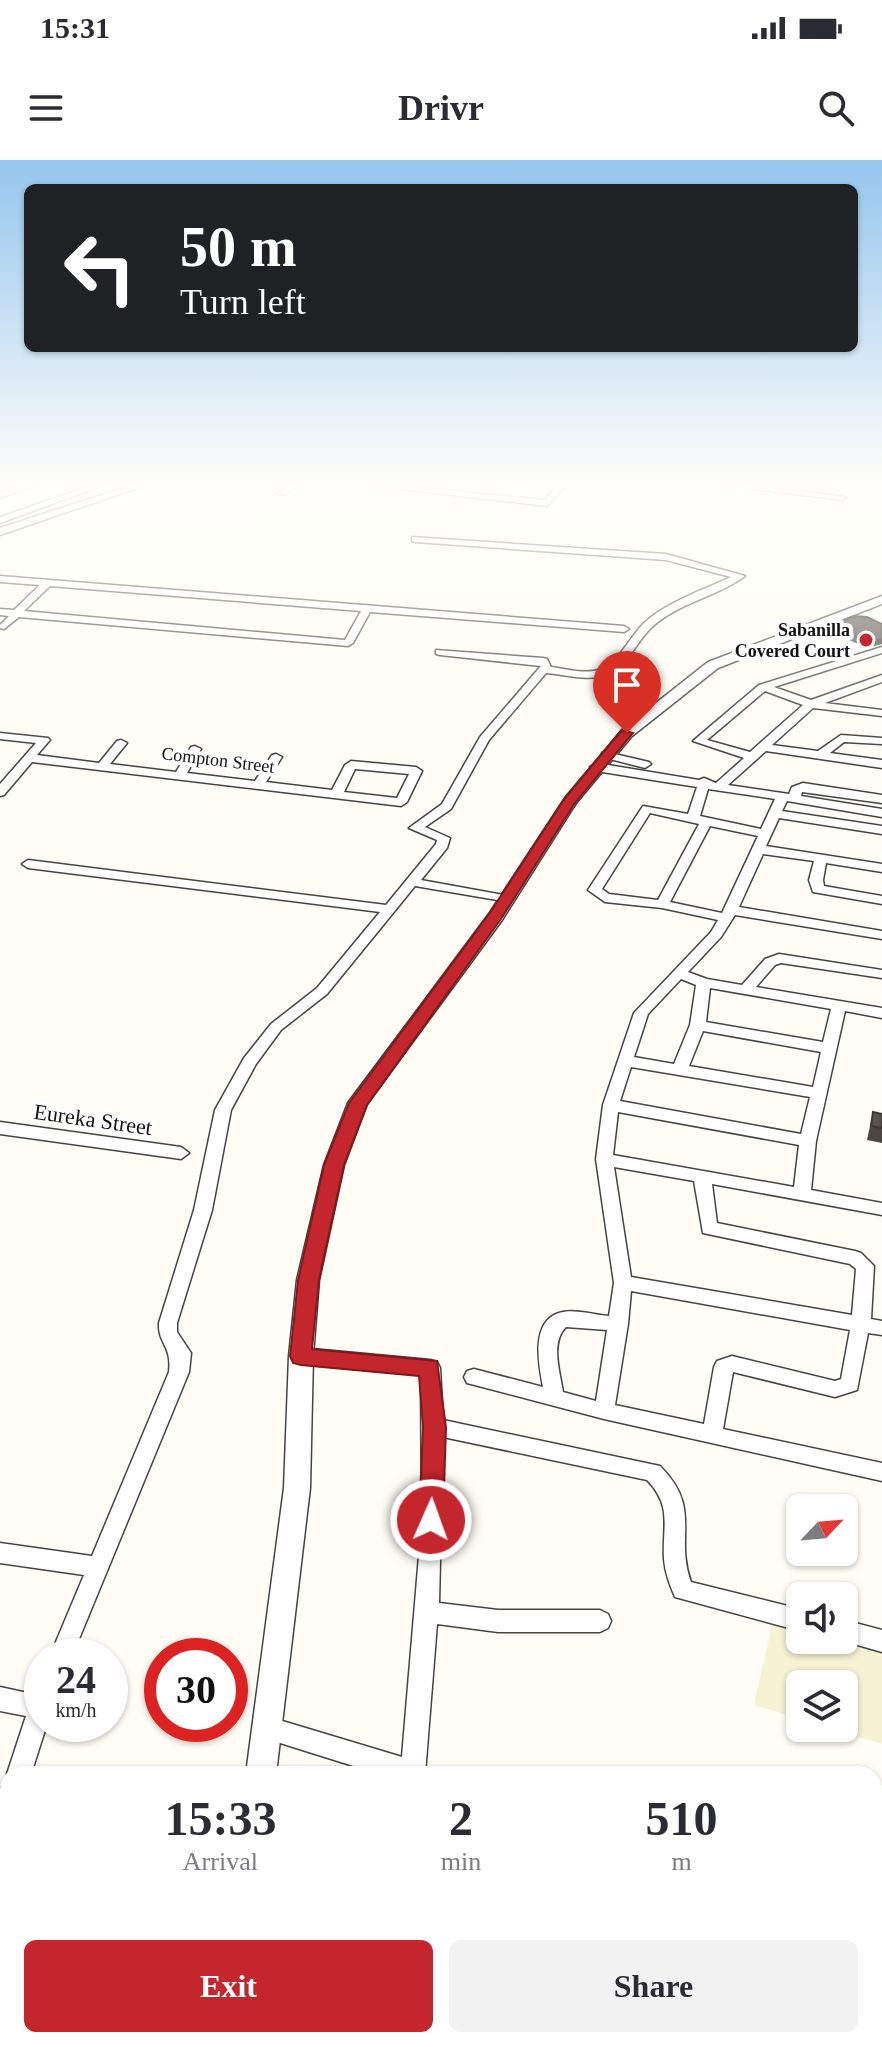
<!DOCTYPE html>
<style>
:root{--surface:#fff;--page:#f2f2f3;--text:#2b2b33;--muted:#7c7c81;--accent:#c4262e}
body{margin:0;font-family:"Times New Roman",serif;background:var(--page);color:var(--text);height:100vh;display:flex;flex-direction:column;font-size:30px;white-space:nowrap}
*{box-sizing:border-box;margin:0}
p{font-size:26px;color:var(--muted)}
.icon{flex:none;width:44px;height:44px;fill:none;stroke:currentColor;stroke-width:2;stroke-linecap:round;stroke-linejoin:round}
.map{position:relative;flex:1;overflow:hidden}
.panel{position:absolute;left:0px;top:1606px;width:882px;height:282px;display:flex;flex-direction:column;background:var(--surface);border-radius:24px 24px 0 0;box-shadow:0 2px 6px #0004}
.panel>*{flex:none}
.top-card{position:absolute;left:24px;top:24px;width:834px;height:168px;border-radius:12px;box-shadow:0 2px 6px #0004;background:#202124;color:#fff;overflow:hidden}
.needle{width:52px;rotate:64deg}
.fabs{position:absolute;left:786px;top:1334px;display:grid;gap:16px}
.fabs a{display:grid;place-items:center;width:72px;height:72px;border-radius:12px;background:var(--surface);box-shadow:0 2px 6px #0004;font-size:40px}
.speed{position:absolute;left:24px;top:1478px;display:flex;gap:16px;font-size:40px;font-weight:700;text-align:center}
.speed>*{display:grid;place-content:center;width:104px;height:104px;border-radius:50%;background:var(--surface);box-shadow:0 2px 6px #0004;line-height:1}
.speed small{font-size:20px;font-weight:400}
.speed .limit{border:12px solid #d22;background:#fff;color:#111}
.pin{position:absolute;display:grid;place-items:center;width:68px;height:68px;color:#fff;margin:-82px -34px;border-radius:50% 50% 50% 0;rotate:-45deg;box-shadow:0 0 8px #0007}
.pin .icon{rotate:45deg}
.me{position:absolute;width:88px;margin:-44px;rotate:2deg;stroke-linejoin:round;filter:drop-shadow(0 0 6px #0008)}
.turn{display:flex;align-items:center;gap:28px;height:168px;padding:0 24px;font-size:36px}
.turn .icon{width:104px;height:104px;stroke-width:2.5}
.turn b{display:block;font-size:56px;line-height:68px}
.eta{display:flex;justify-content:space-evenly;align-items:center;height:136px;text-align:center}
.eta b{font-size:48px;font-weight:700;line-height:56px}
.button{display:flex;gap:16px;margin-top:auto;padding:16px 24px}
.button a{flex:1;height:92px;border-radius:12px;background:var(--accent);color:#fff;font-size:32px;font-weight:700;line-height:92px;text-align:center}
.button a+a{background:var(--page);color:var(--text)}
.status{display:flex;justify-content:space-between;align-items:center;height:56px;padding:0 40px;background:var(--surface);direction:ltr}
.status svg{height:22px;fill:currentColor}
header{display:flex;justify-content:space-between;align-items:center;height:104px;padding:0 24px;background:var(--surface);font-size:36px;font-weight:700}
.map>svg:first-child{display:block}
.farmland{fill:#f6f3d4}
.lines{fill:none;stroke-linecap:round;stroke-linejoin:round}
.minor-casing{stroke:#444;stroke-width:3}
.tertiary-casing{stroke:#444;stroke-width:3}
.minor{fill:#fff;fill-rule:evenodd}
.tertiary{fill:#fff;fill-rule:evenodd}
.wall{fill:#4d4742}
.shaded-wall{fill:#3f3936}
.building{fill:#5a524d;stroke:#3f3936;stroke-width:2}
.route{fill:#c4262e;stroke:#7f191e;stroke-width:2}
.poi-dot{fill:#c4262e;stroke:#fff;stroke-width:3}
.labels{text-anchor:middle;stroke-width:8;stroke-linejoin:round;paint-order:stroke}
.far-poi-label{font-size:18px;font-weight:bold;fill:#111;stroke:#fff;text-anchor:end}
.far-street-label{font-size:18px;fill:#111;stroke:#fff}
.street-label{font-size:22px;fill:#111;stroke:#fff}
</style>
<div class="status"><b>15:31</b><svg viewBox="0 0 49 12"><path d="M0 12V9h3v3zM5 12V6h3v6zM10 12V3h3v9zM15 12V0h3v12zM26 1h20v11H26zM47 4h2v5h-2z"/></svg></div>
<header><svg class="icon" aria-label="menu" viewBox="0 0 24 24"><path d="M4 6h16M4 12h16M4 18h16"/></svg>Drivr<svg class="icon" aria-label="search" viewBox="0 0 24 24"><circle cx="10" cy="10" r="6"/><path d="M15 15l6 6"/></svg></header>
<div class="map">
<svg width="882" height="1887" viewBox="0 0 882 1887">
<rect width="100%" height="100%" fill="#fffdf5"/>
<path class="farmland" d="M773 1461 800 1467V1480H844L882 1487V1584L829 1568H844V1524H800V1559L754 1545Z"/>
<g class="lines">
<defs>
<g id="minor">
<path d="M25 325H36L0 338V332Z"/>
<path d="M93 325H104L0 363V357Z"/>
<path d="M292 325H302L284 335 277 333Z"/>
<path d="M366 325H390L545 340 558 325H566L547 346Z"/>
<path d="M723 325H747L846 337 842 340Z"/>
<path d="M412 377 666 394 745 416C717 437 677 443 651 468 637 481 627 506 609 514 589 522 567 515 546 513L489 580 451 649 425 667 450 678 447 688 421 720 509 736V742L415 726 327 834 281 870 256 904 231 950 212 1050 177 1163V1172L191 1193 189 1212 72 1496H50L84 1415 0 1403V1383L92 1396 169 1212C172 1184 158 1185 159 1163L194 1050 215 950 244 898 271 864 317 828 380 752 28 708 22 704 28 700 386 745 436 684 437 680 409 668 442 644 480 577 541 506 440 495 436 494V490L543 498 547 499 551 507C566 509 587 515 601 509 619 502 630 477 643 464 666 442 703 430 731 417L666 400 415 382 412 381Z"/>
<path d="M0 416 624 466 629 469 624 472 370 452 353 483 348 486 19 457 4 469 0 468V465L9 456 0 455V449L14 450 40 425 0 422ZM50 426 361 451 345 480 24 451Z"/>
<path d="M882 487V493L774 527 811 540 882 515V522L825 543 882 550V556L813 548 772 585 818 591 841 575 882 578V584L844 582 830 593 882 600V608L766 591 728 625 789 634 792 627 803 623 882 635V643L802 632 801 636 882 649V657L787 641 782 651 882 666V674L779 658 766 686 882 704V712L826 703 823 720 824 726 882 736V744L813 732 809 720 814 701 763 694 739 747 882 771V779L735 755 721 777 688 812 707 819 742 825 765 799 779 794 882 810V818L781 803 775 805 756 827 882 848V858L845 851 816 981 811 1030 882 1043V1055L712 1024 717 1063 855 1091 861 1093 874 1106 871 1159 882 1161V1175L868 1173 857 1230 835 1237 733 1212 723 1269 882 1303V1321L604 1259 467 1223 464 1217 467 1211 474 1209 543 1227C539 1206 530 1162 559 1153 572 1148 595 1155 609 1156L614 1123 596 999 603 945 634 853 711 772 718 760 662 748 605 742 588 730 643 646 688 654 697 627 596 611 590 607 596 603 699 620 704 618 716 623 744 598 693 581 759 525ZM765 531 803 545 750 592 707 580ZM708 629 775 639 761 669 700 656ZM650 653 699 664 658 740 609 734 602 729ZM710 666 758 676 722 753 670 742ZM681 819 696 825 690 865 674 904 634 897 648 854ZM710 828 831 849 823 882 706 862ZM703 871 821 892 813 927 689 906ZM631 907 810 937 801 974 620 941ZM618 952 799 985 794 1027 613 995ZM614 1007 694 1021 703 1073 850 1104 856 1109 852 1155 631 1117ZM631 1131 850 1170 841 1219 835 1221 732 1196 717 1201 714 1207 704 1264 615 1245 628 1164ZM566 1167 607 1170 596 1241 563 1232C560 1212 550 1183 566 1167Z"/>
<path d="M0 573 48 578 50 580 37 595 99 603 117 581 121 580 127 583 110 604 176 612 191 587 195 586 201 589 187 613 255 621 272 595 276 594 282 597 266 622 332 630 345 605 351 601 416 607 422 611 407 642 401 646 32 602 4 635 0 636V624L36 583 0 579ZM355 609 409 614 397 638 344 632Z"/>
<path d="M606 592 649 602 651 604 645 608 602 597V593Z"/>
<path d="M0 962 181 987 189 993 181 999 0 974Z"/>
<path d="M301 1188 430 1200 437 1202 440 1208 443 1260 660 1306C703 1349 674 1375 691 1422L800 1449V1471L675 1437C670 1425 665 1413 664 1399 662 1366 673 1347 647 1320L443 1277 439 1443 498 1450H600L608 1454 611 1461 608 1468 600 1472H498L437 1464 425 1614H379L261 1577 257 1569 261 1561 269 1557 402 1597 422 1360 421 1215 301 1204 294 1201 291 1196 294 1191Z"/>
<path d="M844 1460 882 1470V1492L840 1480H844Z"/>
<path d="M0 1527 37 1535 42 1532V1564H47L31 1614H8V1617L7 1614 26 1556 0 1551Z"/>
<path d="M8 1625V1663L0 1666V1628Z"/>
<path d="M0 1836 8 1839V1867L0 1864Z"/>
<path d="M874 1842 882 1845V1873L874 1870Z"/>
<path d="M71 1880H115L118 1887H74Z"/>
<path d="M379 1880H407L406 1887H378Z"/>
</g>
<g id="tertiary">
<path d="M132 325H146L0 375V368Z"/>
<path d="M882 436V444L718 508 632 576 576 643 502 760 367 944 344 1005 319 1120 313 1196 310 1328 276 1614H246L284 1328 289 1196 297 1120 324 1005 348 943 489 754 565 638 622 570 708 502Z"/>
<path d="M195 1880H229L228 1887H194Z"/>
</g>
</defs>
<use href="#minor" class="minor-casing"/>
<use href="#tertiary" class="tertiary-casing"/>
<use href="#minor" class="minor"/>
<use href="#tertiary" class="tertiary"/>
</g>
<g class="wall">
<path d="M882 464 867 488 829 471 830 465Z"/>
<path d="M873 952 882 954V983L867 980Z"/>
</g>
<path class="shaded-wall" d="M882 479V484L867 488 869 482Z"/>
<g class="building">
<path d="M854 456 867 457 882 464V479L869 482 830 465Z"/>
<path d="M873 952 882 954V968L871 966Z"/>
</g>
<linearGradient id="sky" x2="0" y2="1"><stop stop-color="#95c6ee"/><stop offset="0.55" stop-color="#fffefa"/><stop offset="1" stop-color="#fffefa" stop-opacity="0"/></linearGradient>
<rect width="882" height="589" fill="url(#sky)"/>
<path class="route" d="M622 570 633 573 575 643 501 759 367 945 344 1005 319 1120 312 1189 437 1201 446 1267 443 1360 439 1367 431 1370 422 1367 419 1360 423 1267 419 1216 301 1205 293 1203 290 1196 298 1120 324 1005 349 943 489 754 565 638Z"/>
<circle class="poi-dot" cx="866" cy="480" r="8"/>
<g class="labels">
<g class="far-poi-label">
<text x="850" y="476">Sabanilla<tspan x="850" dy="21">Covered Court</tspan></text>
</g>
<g class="far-street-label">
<text transform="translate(218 600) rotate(7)" y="6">Compton Street</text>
</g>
<g class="street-label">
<text transform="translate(93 959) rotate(8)" y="8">Eureka Street</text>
</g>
</g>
</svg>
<div class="fabs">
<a><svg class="needle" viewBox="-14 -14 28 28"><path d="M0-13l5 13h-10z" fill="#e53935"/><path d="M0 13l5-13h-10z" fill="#7c7c81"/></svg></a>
<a><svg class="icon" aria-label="sound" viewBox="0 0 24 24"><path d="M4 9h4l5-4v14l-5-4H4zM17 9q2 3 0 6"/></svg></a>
<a><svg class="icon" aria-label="layers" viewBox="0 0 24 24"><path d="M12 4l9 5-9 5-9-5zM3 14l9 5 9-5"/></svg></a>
</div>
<div class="speed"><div>24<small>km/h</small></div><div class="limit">30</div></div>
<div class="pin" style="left:627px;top:573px;background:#d93025"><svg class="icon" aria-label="arrive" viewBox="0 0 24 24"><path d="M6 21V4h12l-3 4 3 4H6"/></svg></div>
<svg class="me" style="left:431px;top:1360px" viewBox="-20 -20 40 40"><circle r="17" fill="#c4262e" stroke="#fff" stroke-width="3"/><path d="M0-11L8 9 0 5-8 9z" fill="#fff"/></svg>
<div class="top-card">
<div class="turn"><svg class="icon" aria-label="left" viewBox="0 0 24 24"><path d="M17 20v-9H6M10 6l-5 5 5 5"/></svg><div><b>50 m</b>Turn left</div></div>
</div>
<section class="panel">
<div class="eta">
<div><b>15:33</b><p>Arrival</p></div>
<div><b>2</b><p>min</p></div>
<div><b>510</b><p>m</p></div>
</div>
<div class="button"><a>Exit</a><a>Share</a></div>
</section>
</div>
